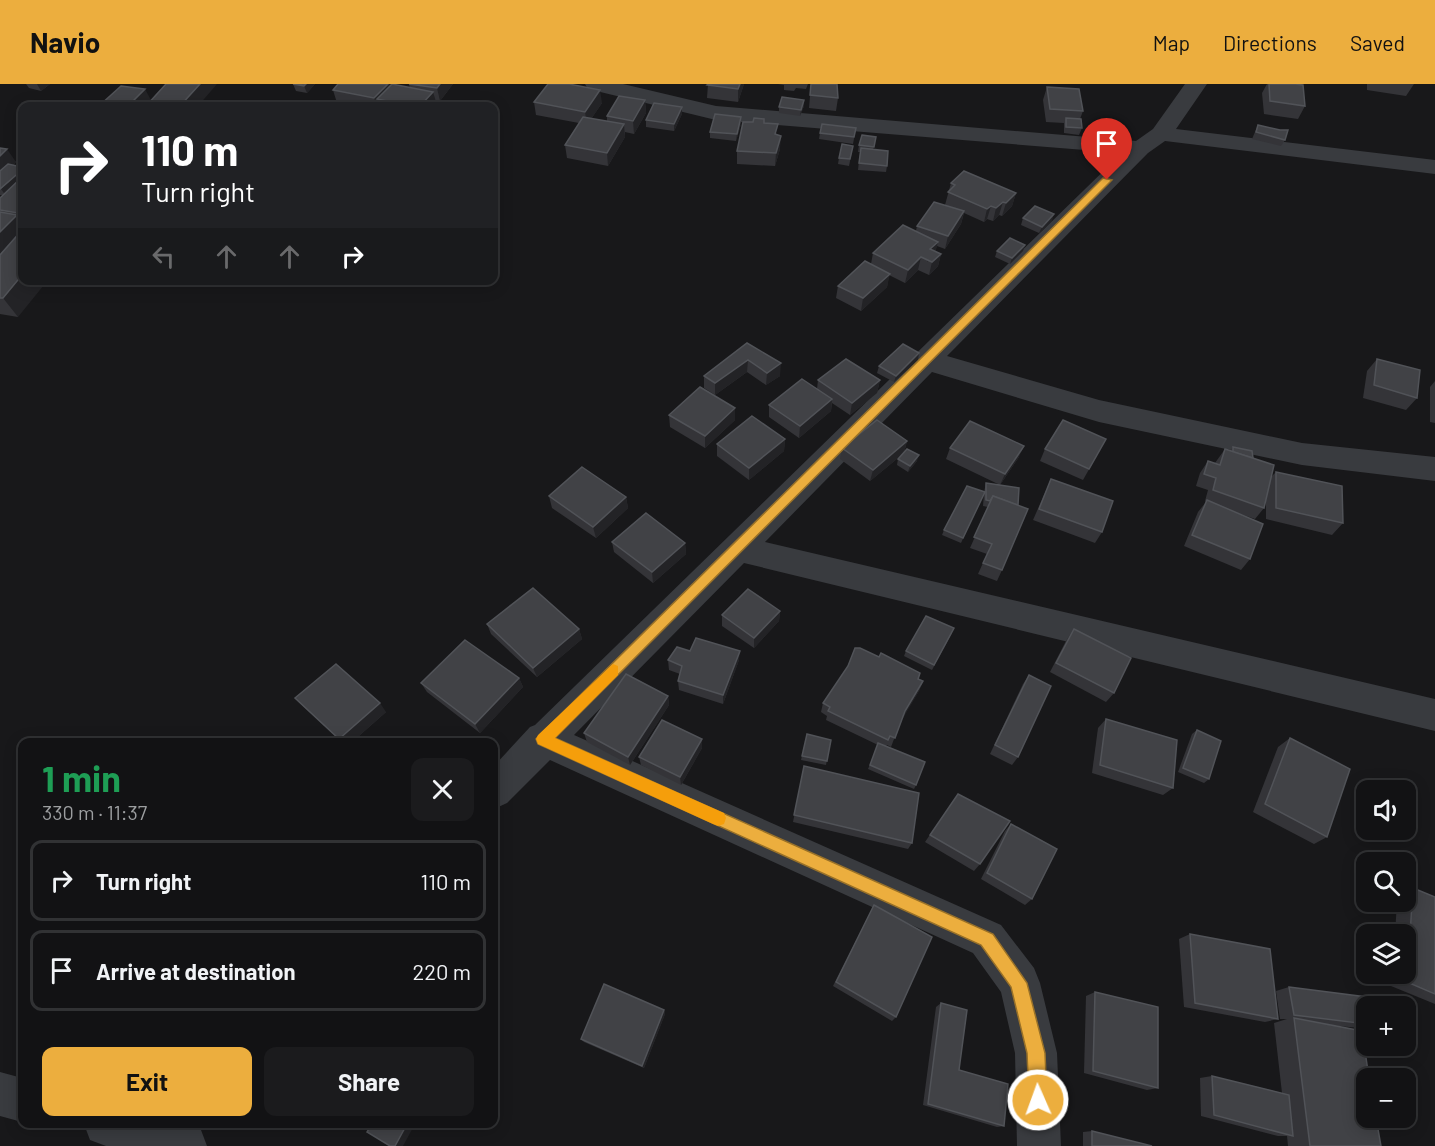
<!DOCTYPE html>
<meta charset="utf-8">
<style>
:root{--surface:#121214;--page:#1b1b1d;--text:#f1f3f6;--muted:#9c9ea0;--line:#313234;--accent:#ecae3e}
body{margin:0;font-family:Barlow,sans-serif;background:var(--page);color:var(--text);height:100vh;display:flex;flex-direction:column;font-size:22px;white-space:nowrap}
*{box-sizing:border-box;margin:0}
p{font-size:20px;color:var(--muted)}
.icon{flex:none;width:33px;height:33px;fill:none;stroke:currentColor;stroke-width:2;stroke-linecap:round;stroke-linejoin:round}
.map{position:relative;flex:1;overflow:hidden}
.drawer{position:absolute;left:18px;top:654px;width:480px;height:390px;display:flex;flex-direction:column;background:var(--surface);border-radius:12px;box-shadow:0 3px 15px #0003,0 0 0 2px var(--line)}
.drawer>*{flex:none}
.hud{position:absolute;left:18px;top:18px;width:480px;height:183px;border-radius:12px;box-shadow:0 3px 15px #0003,0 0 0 2px var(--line);background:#202124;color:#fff;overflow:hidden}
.buttons{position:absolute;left:1356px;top:696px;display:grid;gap:12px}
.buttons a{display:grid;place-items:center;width:60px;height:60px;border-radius:12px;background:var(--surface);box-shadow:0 3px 15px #0003,0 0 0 2px var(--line);font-size:30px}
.pin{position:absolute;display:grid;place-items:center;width:51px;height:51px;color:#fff;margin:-62px -26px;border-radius:50% 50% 50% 0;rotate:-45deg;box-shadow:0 0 6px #0007}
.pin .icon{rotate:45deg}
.me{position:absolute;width:66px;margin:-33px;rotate:358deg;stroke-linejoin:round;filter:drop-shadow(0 0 4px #0008)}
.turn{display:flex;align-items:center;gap:21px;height:126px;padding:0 24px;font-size:27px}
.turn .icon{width:78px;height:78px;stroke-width:2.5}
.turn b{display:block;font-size:42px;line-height:51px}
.lanes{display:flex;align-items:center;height:57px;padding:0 24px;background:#0003;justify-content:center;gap:30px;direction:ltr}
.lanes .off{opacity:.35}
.round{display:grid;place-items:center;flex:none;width:63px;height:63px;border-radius:12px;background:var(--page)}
.head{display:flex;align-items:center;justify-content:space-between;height:102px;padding:0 24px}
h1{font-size:36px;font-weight:700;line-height:45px;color:#1e9e55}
.action{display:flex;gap:12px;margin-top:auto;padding:12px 24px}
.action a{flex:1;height:69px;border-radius:12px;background:var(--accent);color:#111;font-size:24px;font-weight:700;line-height:69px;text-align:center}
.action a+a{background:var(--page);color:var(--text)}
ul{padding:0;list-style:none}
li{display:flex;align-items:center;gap:18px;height:81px;margin:0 12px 9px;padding:0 12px;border:3px solid var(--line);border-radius:12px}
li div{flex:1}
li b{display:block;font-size:22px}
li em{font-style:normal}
header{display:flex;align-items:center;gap:36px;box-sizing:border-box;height:84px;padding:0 30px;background:var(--accent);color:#111}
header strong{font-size:28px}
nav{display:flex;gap:33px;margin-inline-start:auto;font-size:21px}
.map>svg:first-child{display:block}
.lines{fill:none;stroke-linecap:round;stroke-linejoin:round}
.minor{fill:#393b3f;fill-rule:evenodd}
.wall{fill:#343438}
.shaded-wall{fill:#232326}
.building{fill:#414246;stroke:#515358;stroke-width:1.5}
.route{fill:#ecae3e;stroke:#997128;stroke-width:1.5}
.slow{fill:#f59e0b}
</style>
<header>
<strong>Navio</strong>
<nav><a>Map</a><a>Directions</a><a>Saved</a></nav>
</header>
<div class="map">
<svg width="1435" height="1062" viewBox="0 0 1435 1062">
<rect width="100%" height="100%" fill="#18181a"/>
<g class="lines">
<g class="minor">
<path d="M585 0H623L716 22 1136 57 1153 45 1185 0H1207L1176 45 1435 76V90L1165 57 1148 69 947 272 1099 316 1302 359 1435 373V397L1302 381 1099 338 932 288 765 458 1435 615V647L744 479 574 651 1001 841 1034 884 1040 899 1057 969 1061 1062H1017L1015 969 1001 908 973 869 550 676 507 719 494 725V682L530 643 535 641 1122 69 716 36 588 5Z"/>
<path d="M0 988 22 994V1038L0 1032Z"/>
<path d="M84 1040H184L201 1046 207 1062H106L90 1056Z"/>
</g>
</g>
<g class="wall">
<path d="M26 0H50L41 7 29 4Z"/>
<path d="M293 0H315L307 9 296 7Z"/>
<path d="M409 0H453L440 17H436L437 21 436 22H356L337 19 333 6 391 1 410 4Z"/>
<path d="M708 0H744L738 18 707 14Z"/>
<path d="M778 0H808L806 5 796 4 794 7 784 6V1Z"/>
<path d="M811 0 838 14 836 27 809 24Z"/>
<path d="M1267 0H1295L1305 22 1298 35 1264 30 1262 9Z"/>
<path d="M1367 0H1414L1406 12 1367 6Z"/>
<path d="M1047 3 1083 27 1080 35 1082 44 1079 51 1064 49V39L1046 38 1043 16Z"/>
<path d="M645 16 646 29 634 50 625 48V53L608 82 567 74 565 61 579 39 536 31 534 18 602 19 591 35 607 37V32Z"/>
<path d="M804 16V22L800 32 779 29V23Z"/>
<path d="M682 30 674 47 646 43V36Z"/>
<path d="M741 40 736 57 710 54V48Z"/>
<path d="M1258 41 1280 46 1285 56 1281 62 1252 55Z"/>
<path d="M856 44 853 60 819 55 820 49Z"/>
<path d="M777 51 780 65 775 82 737 80V67Z"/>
<path d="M876 53 873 66 887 82 886 88 858 86 860 68H858L859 61Z"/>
<path d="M853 62 849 82 838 80 839 74Z"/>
<path d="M0 64 16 78 13 81 22 83V196L18 233 0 230V114L3 111H0Z"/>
<path d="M951 99 1016 109 1012 122 1002 132 999 131 993 137 987 135 984 138 964 129 961 140 945 165 937 162 935 167 941 170 938 182 929 191 918 186 905 199 889 191 887 203 861 227 836 214 838 202 871 180 873 169 916 147 917 142 948 122 945 121Z"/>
<path d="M1023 134 1052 137 1039 149 1021 141Z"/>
<path d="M1025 161 1023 167 1010 180 995 173 997 167Z"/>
<path d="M747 259 780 292 766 301 747 288 715 311 704 304V292Z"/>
<path d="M1377 275 1417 314 1406 326 1363 314 1367 287Z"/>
<path d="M918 276 894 298 877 289 879 282Z"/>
<path d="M818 296H880L877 309 850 331 832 319 831 327 799 354 769 333V321L817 305Z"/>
<path d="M1435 297V339L1430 338V303Z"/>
<path d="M669 331 735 336 705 364 670 343Z"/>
<path d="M785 355 784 367 749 396 717 372V360Z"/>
<path d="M1106 355 1083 396 1040 377 1045 365Z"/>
<path d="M907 357 904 369 870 397 840 375 842 364Z"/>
<path d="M1233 363 1253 374 1271 393 1276 388 1343 439 1332 451 1266 435V413L1264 424 1255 435 1229 426 1250 475 1241 486 1184 462 1198 428 1206 418 1205 417 1208 406 1196 402 1200 389 1208 377 1215 379 1225 365 1230 367Z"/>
<path d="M950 364 1019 373 1000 401 1002 486 997 497 978 490 987 470 970 464 988 423 983 422 984 410 961 459 942 451 944 446 984 408 986 399 1000 401 946 375Z"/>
<path d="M898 375 917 377 908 388 897 381Z"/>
<path d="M1051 395 1102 448 1095 459 1033 436Z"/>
<path d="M549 412 626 413 628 424 596 454 552 424Z"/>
<path d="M612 458 685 459 686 470 653 499 614 468Z"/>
<path d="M780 527 779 537 754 564 722 542V531Z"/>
<path d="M487 540 579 545 582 555 537 593 491 550Z"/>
<path d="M1074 545 1114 609 1106 618 1050 588 1067 555Z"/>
<path d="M952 549 932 586 904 572 906 567Z"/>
<path d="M690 567 739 576 723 620 679 606 678 597 680 590 669 586 668 576Z"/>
<path d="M1029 591 1018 673 1012 681 990 670 1023 600Z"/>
<path d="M519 594 523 603 480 649 427 608 421 599Z"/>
<path d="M918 595 923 597 919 607 902 634 891 663 887 661 886 662 916 701 914 705 868 685 878 661 826 636 827 632 821 628 823 619Z"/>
<path d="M668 612 669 621 630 681 587 658 584 649Z"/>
<path d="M295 614 386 628 352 658H342L304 623Z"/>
<path d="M1106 635 1173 704 1163 711 1092 689 1098 644Z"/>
<path d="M1197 646 1209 695 1204 699 1178 688 1192 650Z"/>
<path d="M807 650 831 656 826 681 801 676Z"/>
<path d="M1290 654 1327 753 1314 760 1253 728 1278 663Z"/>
<path d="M702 655V664L681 701 641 681 639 673Z"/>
<path d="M804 682 912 759 908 765 793 738Z"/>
<path d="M958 710 980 780 974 787 925 758Z"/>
<path d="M1011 740 1032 815 1025 821 981 795 1005 747Z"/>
<path d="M1413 804 1435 813V920L1391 902 1392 890H1406V850H1395L1397 818H1406V807Z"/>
<path d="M874 821 896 933 892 937 833 902Z"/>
<path d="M1190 850 1278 935 1265 938 1184 923 1179 855Z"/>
<path d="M1289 903 1366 922V943L1359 944 1329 941 1381 1062H1288L1287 1052H1278L1201 1032 1200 994 1212 992 1282 1009 1274 939 1287 935H1280L1276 907Z"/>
<path d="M1095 908 1158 1004 1147 1006 1084 989 1086 912Z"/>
<path d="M941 919 959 986 1004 1042 997 1043 923 1021 936 923Z"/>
<path d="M664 926 665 930 644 984 584 958 581 955Z"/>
<path d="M1092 1047 1152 1062H1083V1048Z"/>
</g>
<g class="shaded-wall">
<path d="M37 0H50L41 7Z"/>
<path d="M200 0H217L198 22H180Z"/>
<path d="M306 0H315L307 9 304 2Z"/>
<path d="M388 0H391L394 10 377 15 380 22H377L374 14Z"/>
<path d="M440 0H453L440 17 437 4Z"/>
<path d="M740 0H744L738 18V5Z"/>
<path d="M145 5 152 18 148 22H128Z"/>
<path d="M600 6 602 19 587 41 585 28Z"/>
<path d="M433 8 437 21 436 22H420Z"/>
<path d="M645 16 646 29 634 50 633 37Z"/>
<path d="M804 16V22L800 32 801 26Z"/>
<path d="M682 23V30L674 47V40Z"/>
<path d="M741 33V40L736 57 737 50Z"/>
<path d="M624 40 625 53 608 82 607 69Z"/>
<path d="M781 52 780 65 775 82 776 69Z"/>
<path d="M7 65 16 78 0 93V72Z"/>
<path d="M22 86V97L6 112 1 105Z"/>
<path d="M1016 109 1012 122 1002 132 1006 119Z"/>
<path d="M1003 118 999 131 993 137 996 124Z"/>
<path d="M991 122 987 135 984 138 987 125Z"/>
<path d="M22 125V135L18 129Z"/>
<path d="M964 127 961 140 945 165 948 152Z"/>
<path d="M1054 130 1052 137 1039 149 1042 143Z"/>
<path d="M17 131 22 138V148L0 170V148Z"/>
<path d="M938 158 935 170 927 178 930 165Z"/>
<path d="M1025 161 1023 167 1010 180 1012 174Z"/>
<path d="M941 170 938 182 929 191 932 178Z"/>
<path d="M921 173 918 186 905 199 908 186Z"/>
<path d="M890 190 887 203 861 227 863 214Z"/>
<path d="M22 191V196H48L18 233 3 214Z"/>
<path d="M919 269 918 276 894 298 896 292Z"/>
<path d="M748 276 747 288 715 311V299Z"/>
<path d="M781 279 780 292 766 301 767 289Z"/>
<path d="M880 296 877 309 850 331 852 319Z"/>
<path d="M832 315 831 327 799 354 800 342Z"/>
<path d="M735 324V336L705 364V352Z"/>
<path d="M785 355 784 367 749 396V384Z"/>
<path d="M907 357 904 369 870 397 873 386Z"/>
<path d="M1024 362 1019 373 1000 401 1005 390Z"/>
<path d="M919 371 917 377 908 388 910 382Z"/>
<path d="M626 413 628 424 596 454 593 443Z"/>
<path d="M685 459 686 470 653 499 652 488Z"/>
<path d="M780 527 779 537 754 564V554Z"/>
<path d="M579 545 582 555 537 593 533 584Z"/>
<path d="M740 567 739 576 723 620V611Z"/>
<path d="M519 594 523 603 480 649 475 640Z"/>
<path d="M923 597 919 607 902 636 905 627Z"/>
<path d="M668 612 669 621 630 681 628 673Z"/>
<path d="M380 619 386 628 352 658H342L339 655Z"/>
<path d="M702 655V664L681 701 680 693Z"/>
<path d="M664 926 665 930 644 984 642 982Z"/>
<path d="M282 1040H287L286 1044 280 1043Z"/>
<path d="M407 1040H415L403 1062H395Z"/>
</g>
<g class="building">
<path d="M166 0H200L180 22H146Z"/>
<path d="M293 0H306L304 2Z"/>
<path d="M338 0H388L374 14 333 6Z"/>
<path d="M392 0 433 8 420 22H413L377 15Z"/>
<path d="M409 0H440L437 4Z"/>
<path d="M548 0H569L600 6 585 28 534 18Z"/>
<path d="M708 0H740L738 5 707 1Z"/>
<path d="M811 0H837L838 14 810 11Z"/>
<path d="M1269 0H1295L1303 1 1305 22 1270 17Z"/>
<path d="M121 2 145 5 128 22H99Z"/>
<path d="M1047 3 1079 5 1083 27 1050 25Z"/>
<path d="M619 12 645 16 633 37 607 32Z"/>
<path d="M782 13 804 16 801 26 779 23Z"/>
<path d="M654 19 682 23 674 40 646 36Z"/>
<path d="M715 30 741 33 737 50 710 48Z"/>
<path d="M583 33 624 40 607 69 565 61Z"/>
<path d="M754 34 764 35V39L778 40 775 50 781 52 776 69 737 67 743 38H753Z"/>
<path d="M1066 34 1081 35 1082 44 1066 43Z"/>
<path d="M822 40 856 44 854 53 820 49Z"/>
<path d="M1258 41 1280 46H1288L1285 56 1256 48Z"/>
<path d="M862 51 876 53 874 63 859 61Z"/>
<path d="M842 60 853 62 850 75 839 74Z"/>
<path d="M0 64 7 65 0 72Z"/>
<path d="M861 64 888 67 887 82 859 79Z"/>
<path d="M8 80 22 83V86L0 105V87Z"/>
<path d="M964 87 1016 109 1006 119 1003 118 996 124 991 122 987 125 948 108 955 101 951 99Z"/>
<path d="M22 93V125L18 129 0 126V114Z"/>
<path d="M934 118 964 127 948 152 917 142Z"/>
<path d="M1035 122 1054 130 1042 143 1023 134Z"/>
<path d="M0 128 17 131 0 148Z"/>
<path d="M903 141 938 158 930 165 941 170 932 178 921 173 908 186 873 169Z"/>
<path d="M22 146V191L3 214H0V171Z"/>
<path d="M1010 154 1025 161 1012 174 997 167Z"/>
<path d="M865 177 890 190 863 214 838 202Z"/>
<path d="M747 259 781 279 767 289 748 276 715 299 704 292Z"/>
<path d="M903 260 919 269 896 292 879 282Z"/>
<path d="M846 275 880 296 852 319 818 296Z"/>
<path d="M1377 275 1420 286 1417 314 1374 301Z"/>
<path d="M802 295 832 315 800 342 769 321Z"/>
<path d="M700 303 735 324 705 352 669 331Z"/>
<path d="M752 332 785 355 749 384 717 360Z"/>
<path d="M877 336 907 357 873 386 842 364Z"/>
<path d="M1063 336 1106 355 1089 385 1045 365Z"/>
<path d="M970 337 1024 362 1005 390 950 364Z"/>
<path d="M1233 363 1252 367 1253 374 1233 368Z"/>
<path d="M907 365 919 371 910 382 898 375Z"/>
<path d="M1225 365 1274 381 1264 424 1213 406 1216 394 1204 390 1208 377 1220 381Z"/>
<path d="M582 383 626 413 593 443 549 412Z"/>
<path d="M1276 388 1342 402 1343 439 1276 424Z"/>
<path d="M1051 395 1113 417 1102 448 1039 425Z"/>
<path d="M986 399 1019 404 1018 421 993 412 990 417 986 416Z"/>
<path d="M967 402 985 408 963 454 944 446Z"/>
<path d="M993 412 1028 425 1002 486 983 479 992 460 974 453Z"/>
<path d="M1207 416 1263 440 1250 475 1192 451Z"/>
<path d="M646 429 685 459 652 488 612 458Z"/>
<path d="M533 504 579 545 533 584 487 540Z"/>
<path d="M748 505 780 527 754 554 722 531Z"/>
<path d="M926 532 954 544 934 581 906 567Z"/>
<path d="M1074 545 1131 574 1114 609 1056 579Z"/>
<path d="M696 554 740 567 723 611 678 597 682 582 668 576 677 563 690 567Z"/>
<path d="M465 556 519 594 475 640 421 599Z"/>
<path d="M855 564H860L879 573 881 569 920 589 918 595 923 597 905 627 895 654 890 652 888 656 828 627 830 623 823 619 848 582Z"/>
<path d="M336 580 380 619 339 655 295 614Z"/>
<path d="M626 590 668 612 628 673 584 649Z"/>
<path d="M1029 591 1051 602 1018 673 995 661Z"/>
<path d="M1106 635 1177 656 1173 704 1100 681Z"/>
<path d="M662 636 702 655 680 693 639 673Z"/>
<path d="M1197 646 1221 657 1209 695 1183 684Z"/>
<path d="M807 650 831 656 827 677 802 672Z"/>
<path d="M1290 654 1350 685 1327 753 1265 720Z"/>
<path d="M878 659 925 678 916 701 870 681Z"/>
<path d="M804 682 919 709 912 759 794 731Z"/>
<path d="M958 710 1010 737 980 780 930 751Z"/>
<path d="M1011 740 1057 765 1032 815 987 789Z"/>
<path d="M1413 804 1435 813V910L1407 898Z"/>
<path d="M874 821 932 853 896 933 836 898Z"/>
<path d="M1190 850 1270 865 1278 935 1195 919Z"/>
<path d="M604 900 664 926 642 982 581 955Z"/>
<path d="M1289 903 1367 913 1370 922H1366V940L1294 931Z"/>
<path d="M1095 908 1158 923V1004L1093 987Z"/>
<path d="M941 919 967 926 959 986 1008 1000 1004 1042 928 1020Z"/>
<path d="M1294 934 1362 947 1369 994H1366V1034H1376L1381 1062H1310Z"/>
<path d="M1212 992 1289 1011 1293 1052 1214 1031Z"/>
<path d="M259 1040H282L280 1043Z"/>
<path d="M372 1040H407L395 1062H390L367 1048Z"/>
<path d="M1092 1047 1152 1062H1092Z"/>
</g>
<path class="route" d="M1103 94 1112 96 555 654 993 850 1027 899 1045 969 1047 1016 1044 1022 1038 1025 1031 1022 1029 1016 1027 969 1011 903 981 861 538 660 536 655Z"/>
<path class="slow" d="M613 580 618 582V591L555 654 724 729 726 734 724 740 718 742 713 740 538 660 536 655 538 651Z"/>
</svg>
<div class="buttons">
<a><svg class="icon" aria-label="sound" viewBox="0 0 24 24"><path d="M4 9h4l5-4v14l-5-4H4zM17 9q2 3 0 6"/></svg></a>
<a><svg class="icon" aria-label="search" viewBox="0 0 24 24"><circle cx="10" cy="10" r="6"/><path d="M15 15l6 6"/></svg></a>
<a><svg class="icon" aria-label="layers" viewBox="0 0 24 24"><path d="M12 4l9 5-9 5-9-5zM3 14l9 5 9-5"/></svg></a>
<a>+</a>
<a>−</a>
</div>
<div class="pin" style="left:1107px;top:96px;background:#d93025"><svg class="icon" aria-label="arrive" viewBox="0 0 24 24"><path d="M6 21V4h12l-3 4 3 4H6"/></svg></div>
<svg class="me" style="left:1038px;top:1016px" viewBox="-20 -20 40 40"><circle r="17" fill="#ecae3e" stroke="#fff" stroke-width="3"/><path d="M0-11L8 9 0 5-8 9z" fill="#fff"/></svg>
<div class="hud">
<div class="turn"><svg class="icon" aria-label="right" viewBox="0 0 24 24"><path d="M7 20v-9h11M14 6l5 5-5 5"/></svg><div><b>110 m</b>Turn right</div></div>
<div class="lanes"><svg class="icon off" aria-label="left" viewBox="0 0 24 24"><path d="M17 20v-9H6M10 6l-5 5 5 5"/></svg><svg class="icon off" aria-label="ahead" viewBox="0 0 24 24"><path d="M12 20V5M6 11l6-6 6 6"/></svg><svg class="icon off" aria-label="ahead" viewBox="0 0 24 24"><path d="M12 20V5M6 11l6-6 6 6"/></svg><svg class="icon" aria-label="right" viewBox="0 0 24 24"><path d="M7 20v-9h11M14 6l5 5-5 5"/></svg></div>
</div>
<section class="drawer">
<div class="head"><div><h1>1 min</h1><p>330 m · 11:37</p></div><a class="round"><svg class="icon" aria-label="close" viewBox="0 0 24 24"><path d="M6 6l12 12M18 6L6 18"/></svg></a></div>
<ul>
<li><svg class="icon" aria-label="right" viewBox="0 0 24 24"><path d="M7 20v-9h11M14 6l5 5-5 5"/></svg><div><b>Turn right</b></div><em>110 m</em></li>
<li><svg class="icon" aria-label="arrive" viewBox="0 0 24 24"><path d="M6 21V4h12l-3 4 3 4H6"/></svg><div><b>Arrive at destination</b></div><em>220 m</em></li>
</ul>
<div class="action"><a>Exit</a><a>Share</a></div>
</section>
</div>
